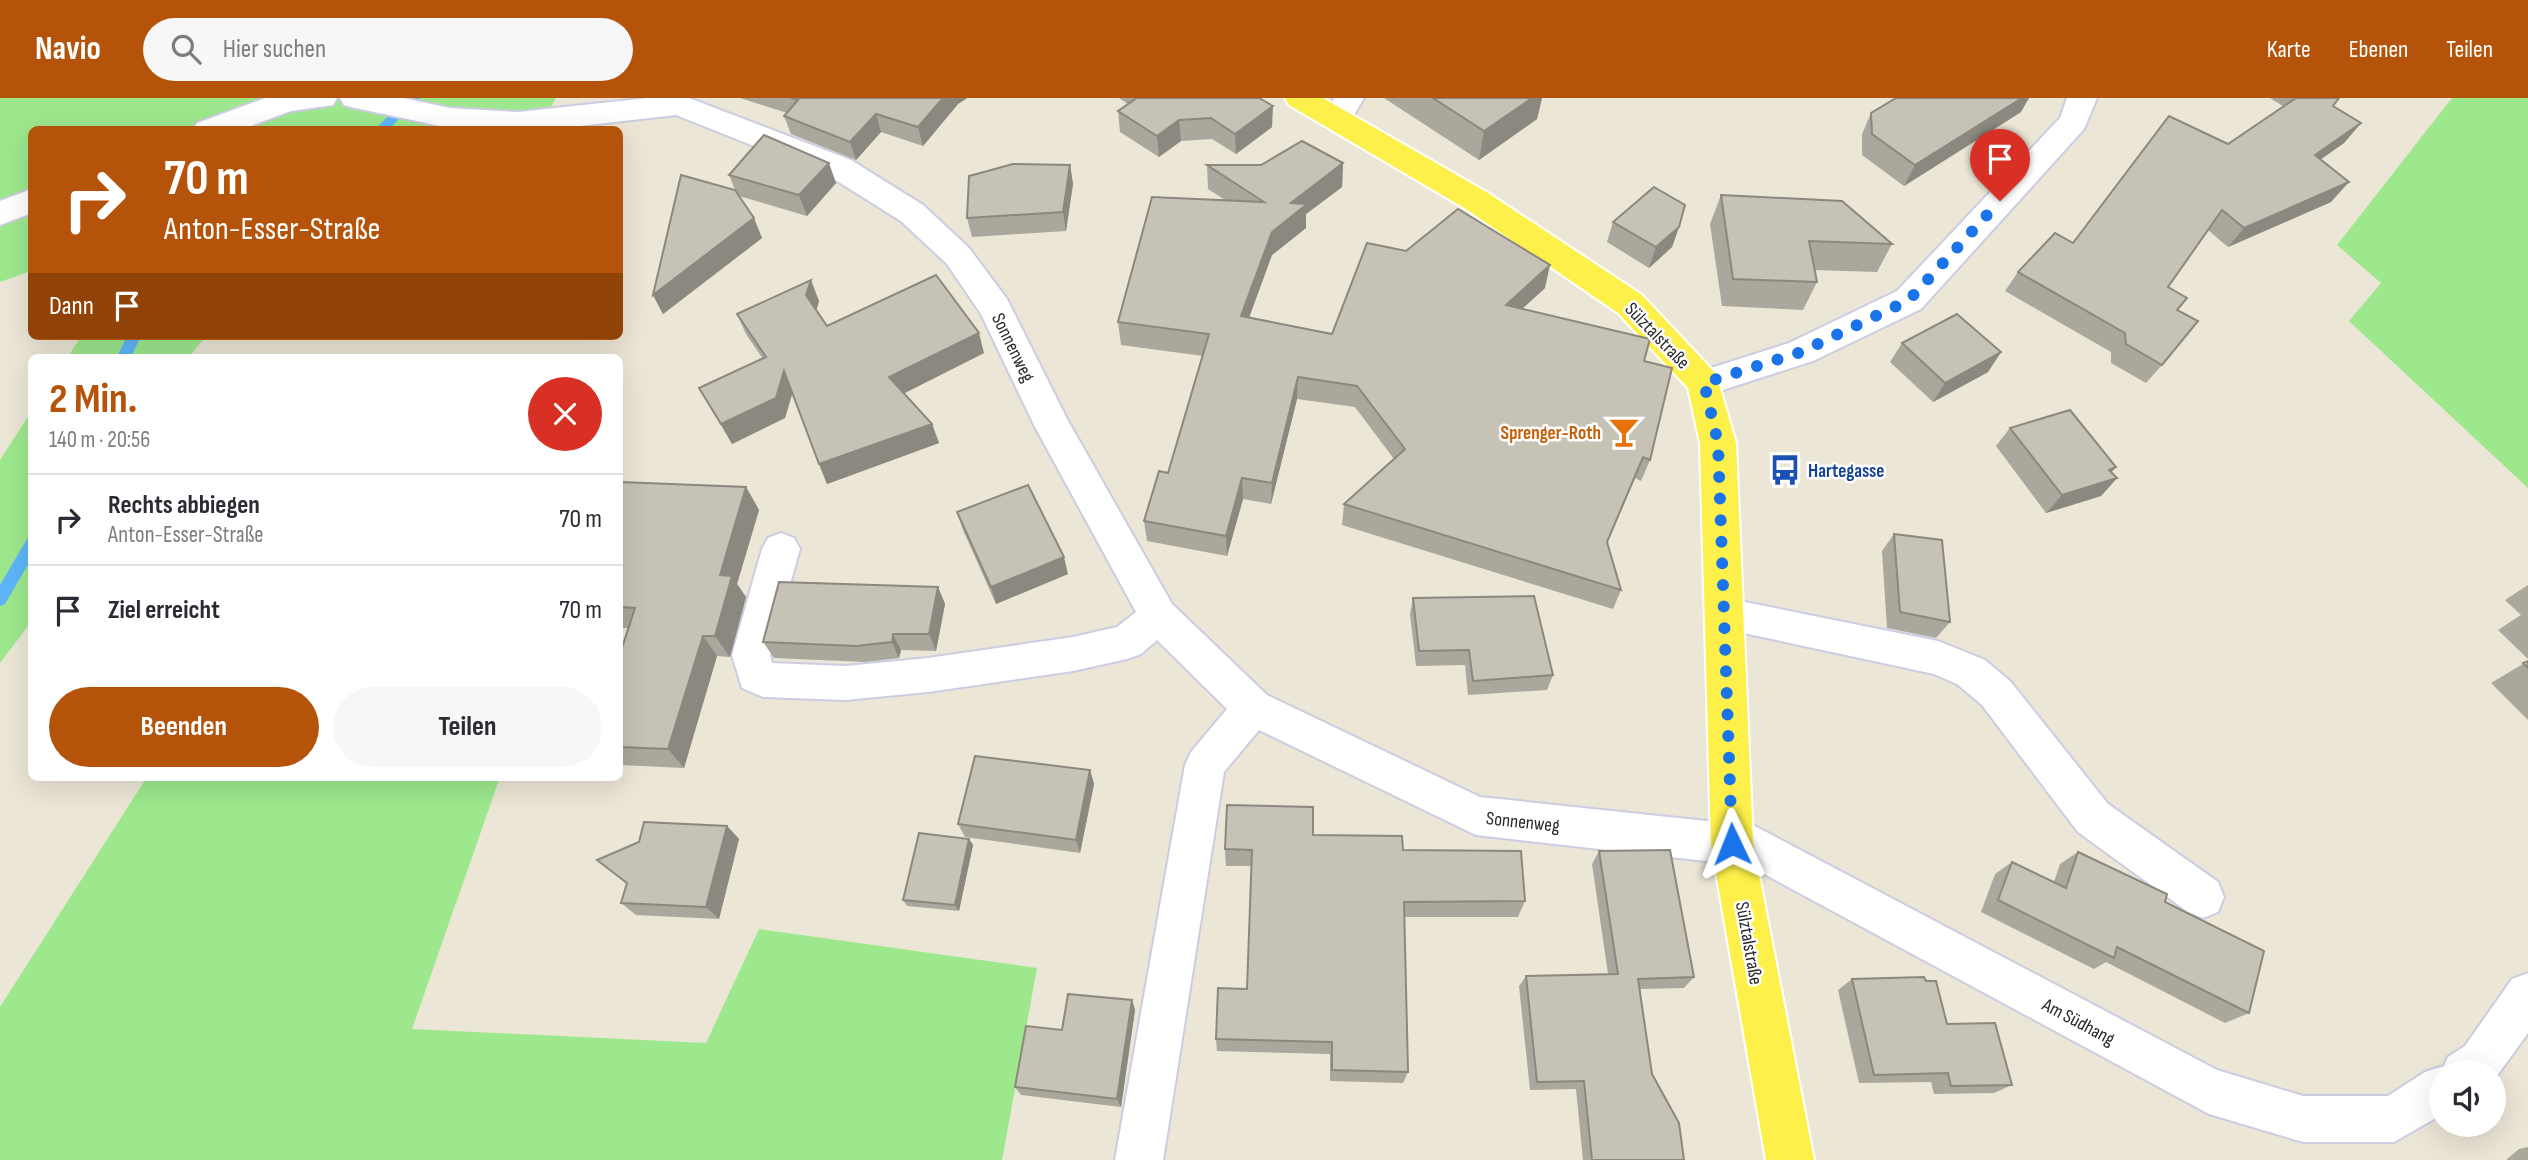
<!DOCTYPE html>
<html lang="de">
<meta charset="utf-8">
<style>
:root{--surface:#fff;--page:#f7f7f7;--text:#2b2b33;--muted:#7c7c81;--line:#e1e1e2;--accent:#b45309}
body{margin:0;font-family:"Sofia Sans Condensed",sans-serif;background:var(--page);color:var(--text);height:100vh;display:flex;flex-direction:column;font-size:26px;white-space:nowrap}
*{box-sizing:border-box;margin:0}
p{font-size:23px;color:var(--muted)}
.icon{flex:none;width:38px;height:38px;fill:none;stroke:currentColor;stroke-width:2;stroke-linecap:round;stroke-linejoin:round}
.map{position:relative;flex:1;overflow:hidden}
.details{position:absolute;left:28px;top:256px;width:595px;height:427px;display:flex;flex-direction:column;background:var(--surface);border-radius:10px;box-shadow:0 7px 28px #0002}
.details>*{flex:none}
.top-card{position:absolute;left:28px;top:28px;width:595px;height:214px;border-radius:10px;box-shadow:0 7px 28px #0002;background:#b45309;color:#fff;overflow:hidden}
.controls{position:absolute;left:2429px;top:962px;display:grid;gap:14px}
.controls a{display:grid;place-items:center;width:77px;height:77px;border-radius:50%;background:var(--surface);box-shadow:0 7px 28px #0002;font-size:35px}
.pin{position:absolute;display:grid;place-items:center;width:60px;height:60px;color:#fff;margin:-72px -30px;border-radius:50% 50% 50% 0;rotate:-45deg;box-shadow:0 0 7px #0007}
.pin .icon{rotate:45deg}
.me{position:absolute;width:77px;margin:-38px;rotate:358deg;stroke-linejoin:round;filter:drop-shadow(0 0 5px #0008)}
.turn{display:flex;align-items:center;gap:24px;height:147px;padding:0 21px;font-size:32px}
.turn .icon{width:91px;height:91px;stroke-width:2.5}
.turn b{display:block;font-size:49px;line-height:60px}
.then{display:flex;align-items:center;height:66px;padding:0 21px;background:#0003;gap:14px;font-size:26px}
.round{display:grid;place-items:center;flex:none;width:74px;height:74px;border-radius:37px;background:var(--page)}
.headline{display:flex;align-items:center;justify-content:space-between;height:119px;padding:0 21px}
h1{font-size:42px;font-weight:700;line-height:52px;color:var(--accent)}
.button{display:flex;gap:14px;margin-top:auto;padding:14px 21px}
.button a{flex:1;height:80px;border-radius:42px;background:var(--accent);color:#fff;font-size:28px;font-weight:700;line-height:80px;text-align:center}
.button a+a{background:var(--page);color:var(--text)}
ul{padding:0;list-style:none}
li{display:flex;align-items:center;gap:21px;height:91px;padding:0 21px;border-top:2px solid var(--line)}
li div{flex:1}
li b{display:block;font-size:26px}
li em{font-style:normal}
header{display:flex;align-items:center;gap:42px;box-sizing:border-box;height:98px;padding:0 35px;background:var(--accent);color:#fff}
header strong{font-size:33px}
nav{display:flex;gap:38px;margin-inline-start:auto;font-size:24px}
.search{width:490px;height:63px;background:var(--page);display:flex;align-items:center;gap:18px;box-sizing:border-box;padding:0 24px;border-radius:38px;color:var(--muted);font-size:26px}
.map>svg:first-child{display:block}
.green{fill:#9de88d}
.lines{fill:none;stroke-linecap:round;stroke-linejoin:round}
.stream{fill:#5eb6f9;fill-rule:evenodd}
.minor-casing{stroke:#cccce2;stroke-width:4}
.major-casing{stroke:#fff;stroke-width:4}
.minor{fill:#fff;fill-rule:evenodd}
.major{fill:#fdf04a;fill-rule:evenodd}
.wall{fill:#aaa79d}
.shaded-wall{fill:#8b887f}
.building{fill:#c6c2b6;stroke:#8b887f;stroke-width:2}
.route{stroke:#1a73e8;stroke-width:12;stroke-dasharray:0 21.6}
.labels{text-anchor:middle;stroke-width:5;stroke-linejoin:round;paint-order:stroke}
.street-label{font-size:19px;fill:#272727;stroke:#fff}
.food-label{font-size:19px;font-weight:bold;fill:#c56008;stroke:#fff;text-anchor:end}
.transit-label{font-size:19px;font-weight:bold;fill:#164399;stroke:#fff;text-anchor:start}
</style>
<header>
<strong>Navio</strong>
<div class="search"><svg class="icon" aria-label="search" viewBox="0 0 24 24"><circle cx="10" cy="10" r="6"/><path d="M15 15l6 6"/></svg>Hier suchen</div>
<nav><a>Karte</a><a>Ebenen</a><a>Teilen</a></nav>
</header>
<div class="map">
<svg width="2528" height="1062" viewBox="0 0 2528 1062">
<rect width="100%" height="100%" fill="#ebe6d6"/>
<g class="green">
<path d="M0 0H556L538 31 32 32 31 173 0 184Z"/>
<path d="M2452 0H2528V390L2349 223 2381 185 2337 147Z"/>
<path d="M81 238H206L189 259H68Z"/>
<path d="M31 314V524L0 565V362Z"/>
<path d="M147 679H500L412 931 706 945 759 831 1037 870 1002 1062H0V909Z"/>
</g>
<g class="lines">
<g class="stream">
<path d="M407 0H420L388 32H374Z"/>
<path d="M127 238H141L131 259H117Z"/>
<path d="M32 439V460L5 506 0 508V487L27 441Z"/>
</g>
<defs>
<g id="minor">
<path d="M266 0H337L333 7 291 13 240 32H193L197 25Z"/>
<path d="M340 0H403L450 10 518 14 648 0H689L851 62 923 107 969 150 1007 201 1067 321 1172 506 1267 597 1480 699 1716 724 1732 716 2217 972 2303 998H2388L2425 974 2444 968 2448 959 2465 948 2512 881 2528 875V935L2494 982V975H2441V1017L2394 1044H2303L2209 1016 1740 763 1732 766 1476 737 1259 632 1224 674 1163 1062H1115L1185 667 1191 654 1227 611 1157 542 1141 556 1127 561 1073 573 928 594 846 602 763 599 742 590 732 557 762 451 768 440 781 435 794 440 800 451 770 557 772 565 846 568 928 560 1073 539 1117 529 1136 514 1034 327 981 216 947 166 901 123 829 78 676 17 544 32H471L450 30 355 10 344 7Z"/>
<path d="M1334 0H1364L1347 29 1336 32 1325 29 1321 22Z"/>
<path d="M2067 0H2097L2084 31 1921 211 1813 263 1704 298 1692 294 1687 285 1692 276 1789 245 1897 193 2060 20Z"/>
<path d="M32 91V115L0 127V103Z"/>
<path d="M1725 500 1938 543 1985 562 2010 583 2108 706 2218 784 2224 799 2218 814 2203 820 2188 814 2078 734 1982 607 1957 586 1934 576 1711 528 1706 516 1711 504Z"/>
</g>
<path id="major" d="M1285 0H1323L1488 95 1642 197 1716 276 1736 345 1753 746 1814 1062H1766L1711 746 1700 345 1688 290 1618 215 1466 111 1289 7Z"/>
</defs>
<use href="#minor" class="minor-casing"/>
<use href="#major" class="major-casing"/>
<use href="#minor" class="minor"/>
<use href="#major" class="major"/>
</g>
<g class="wall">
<path d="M740 0H967L958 6 923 48 881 34 856 62 791 36 784 18 787 15Z"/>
<path d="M1119 0H1259L1272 29 1236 56 1212 41 1181 43 1159 59 1120 34 1118 13 1128 6Z"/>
<path d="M1384 0H1542L1537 21 1479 62Z"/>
<path d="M2270 0H2339L2333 8 2361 25 2344 45 2320 62 2331 104 2228 149 2208 132 2168 189 2177 212 2162 267 2146 285 2111 265V254L2005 193 2018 174 2073 145 2228 46 2283 8Z"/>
<path d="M2021 14 1904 88 1862 57V36L1871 15Z"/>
<path d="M1343 65 1342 89 1306 116V130L1272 157 1249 220 1332 236 1545 190 1522 211 1644 263 1650 362 1641 383 1635 380 1607 445 1621 492 1613 511 1342 427 1344 406 1394 361 1355 309 1297 301 1271 406 1243 401 1227 458 1147 443 1144 423 1168 375 1203 258 1121 247 1118 224 1225 102 1208 91 1207 67Z"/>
<path d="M1070 67 1073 86 1066 133 972 139 967 120Z"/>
<path d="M729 77 836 85 807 118 739 98 762 140 663 216 653 197 736 94Z"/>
<path d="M1721 97 1892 146 1877 174 1814 172 1817 184 1803 212 1722 208 1710 126Z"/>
<path d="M1613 124 1679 129 1672 149 1649 170 1607 144Z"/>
<path d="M819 203 816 212 827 228 984 255 904 295 932 326 939 345 827 386 792 296 785 320 732 346 699 290 763 261 746 236 737 216Z"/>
<path d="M1902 245 2001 254 1988 274 1933 304 1890 264Z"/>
<path d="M2010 330 2116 369 2111 374 2117 380 2101 398 2046 415 1996 348Z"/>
<path d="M620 384 746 389 759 412 737 486 746 499 730 559 717 558 684 670 620 667V556L628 530H620Z"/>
<path d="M957 414 1068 476 996 506 963 432Z"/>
<path d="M1894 436 1950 524 1936 540 1887 530 1882 453Z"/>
<path d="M2528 487V561L2498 532 2521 517 2505 502Z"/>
<path d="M938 489 945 506 936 553 901 552 899 560 865 564 774 560 763 544Z"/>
<path d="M1413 500 1553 577 1547 592 1468 597 1465 567 1416 568 1410 516Z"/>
<path d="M2528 563V622L2491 585Z"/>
<path d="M1090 672 1094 686 1080 755 965 739 958 726Z"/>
<path d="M727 728 739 741 719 821 636 817 621 805 627 786 597 762Z"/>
<path d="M1313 737 1403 752 1525 803 1518 819H1404L1408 974 1403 985 1330 983V956L1217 953 1216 941 1247 891 1252 768H1226L1225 751Z"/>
<path d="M969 741 973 747 959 813 907 808 903 802Z"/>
<path d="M1599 753 1694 879 1684 890 1640 891 1652 976 1684 1062H1583L1576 991 1530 992 1519 888 1526 878 1608 876 1592 766Z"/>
<path d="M2078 754 2165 804 2249 915 2225 925 2106 864 2094 871 1981 814 1995 776 2012 764 2054 784 2060 766Z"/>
<path d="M1852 881 1947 926 2012 987 1994 995 1934 996 1931 984 1859 985 1838 892Z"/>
<path d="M1132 902 1135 912 1121 1009 1021 997 1015 989Z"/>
<path d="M2528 1049V1062H2506L2519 1051Z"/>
</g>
<g class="shaded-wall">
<path d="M943 0H967L958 6 923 48 918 29Z"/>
<path d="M1532 0H1542L1537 21 1479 62 1484 33Z"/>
<path d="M2022 0H2029L2021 14 1904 88 1915 67Z"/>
<path d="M1273 8 1272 29 1236 56 1235 36Z"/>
<path d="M876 16 881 34 856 62 850 44Z"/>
<path d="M1179 22 1181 43 1159 59 1157 38Z"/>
<path d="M2361 25 2344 45 2298 77 2315 57Z"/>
<path d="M829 65 836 85 807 118 799 97Z"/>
<path d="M1343 65 1342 89 1306 116V130L1272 157 1241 241V218L1272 134 1291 105Z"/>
<path d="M1070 67 1073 86 1066 133 1063 114Z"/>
<path d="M2349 84 2331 104 2228 149 2244 130Z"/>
<path d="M754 120 762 140 663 216 653 197Z"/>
<path d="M1679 129 1672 149 1649 170 1656 149Z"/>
<path d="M1550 167 1545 190 1501 230 1506 207Z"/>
<path d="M811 182 819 203 815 218 806 197Z"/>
<path d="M979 235 984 255 897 299 889 279Z"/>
<path d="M2001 254 1988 274 1933 304 1945 285Z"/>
<path d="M784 273 793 293 785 320 732 346 721 326Z"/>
<path d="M1298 279 1297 301 1271 406 1272 385Z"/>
<path d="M932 326 939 345 827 386 819 366Z"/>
<path d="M1643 359 1635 380 1599 464 1607 444Z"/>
<path d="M2116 369 2102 385 2117 380 2101 398 2046 415 2062 397 2109 372Z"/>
<path d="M1242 380 1243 401 1227 458 1226 438Z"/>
<path d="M746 389 759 412 737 486 746 499 730 559 715 538 720 477Z"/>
<path d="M1064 459 1068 476 996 506 991 489Z"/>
<path d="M938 489 945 506 936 553 929 536Z"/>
<path d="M893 536 901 552 899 560 892 544Z"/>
<path d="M703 538 717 558 684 670 668 651Z"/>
<path d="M1090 672 1094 686 1080 755 1076 742Z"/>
<path d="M727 728 739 741 719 821 706 809Z"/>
<path d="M969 741 973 747 959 813 955 807Z"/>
<path d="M1132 902 1135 912 1121 1009 1117 1001Z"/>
</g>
<g class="building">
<path d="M791 0H943L918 29 876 16 850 44 784 18 798 2Z"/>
<path d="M1137 0H1259L1273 8 1235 36 1211 20 1179 22 1157 38 1118 13Z"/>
<path d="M1433 0H1532L1484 33Z"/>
<path d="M1896 0H2022L1915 67 1872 36 1871 15Z"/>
<path d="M2296 0H2339L2333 8 2361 25 2315 57 2349 84 2244 130 2222 112 2168 189 2187 200 2177 212 2198 223 2162 267 2126 246 2125 235 2018 174 2055 135 2073 145 2169 18 2228 46Z"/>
<path d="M764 37 829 65 799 97 729 77Z"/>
<path d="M1302 43 1343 65 1291 105 1307 106 1272 134 1241 218 1332 236 1367 145 1406 153 1458 111 1550 167 1506 207 1650 241 1644 263 1672 270 1650 362 1643 359 1607 444 1621 492 1344 406 1405 351 1357 288 1298 279 1272 385 1242 380 1226 438 1144 423 1159 373 1168 375 1209 236 1118 224 1152 99 1264 104 1207 67H1261Z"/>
<path d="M1013 66 1070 67 1063 114 967 120 969 78Z"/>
<path d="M681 77 735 92 754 120 653 197Z"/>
<path d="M1654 89 1685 107 1679 129 1656 149 1613 124Z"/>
<path d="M1721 97 1842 103 1892 146 1809 143 1817 184 1733 181Z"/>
<path d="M936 177 979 235 889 279 932 326 819 366 784 273 776 300 721 326 699 290 766 259 737 216 811 182 806 197 827 228Z"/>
<path d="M1957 216 2001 254 1945 285 1902 245Z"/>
<path d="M2070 312 2116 369 2109 372 2117 380 2062 397 2010 330Z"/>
<path d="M620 384 746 389 720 477 732 478 715 538H703L668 651 620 649V556L635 510 620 509Z"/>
<path d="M1028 387 1064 459 991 489 957 414Z"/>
<path d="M1894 436 1942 442 1950 524 1900 514Z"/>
<path d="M779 484 938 489 929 536H893L892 544 856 548 763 544Z"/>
<path d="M1534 498 1553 577 1473 583 1469 552 1419 553 1413 500Z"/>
<path d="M2528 563V570L2523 565Z"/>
<path d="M975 658 1090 672 1076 742 958 726Z"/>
<path d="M1227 707 1313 709V737L1402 738 1403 752 1521 753 1525 803 1404 804 1408 974 1332 972V944L1216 941 1218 890 1247 891 1252 752 1225 751Z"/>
<path d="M644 724 727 728 706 809 621 805 627 785 597 762 639 744Z"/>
<path d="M919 735 969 741 955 807 903 802Z"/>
<path d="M1670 752 1694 879 1638 881 1652 976 1679 1025 1684 1062H1592L1584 983 1537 984 1526 878 1618 876 1599 753Z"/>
<path d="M2078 754 2167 796 2165 804 2264 853 2249 915 2117 849 2114 860 1998 802 2012 764 2066 790Z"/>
<path d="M1924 879 1926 883H1936L1947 926 1995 925 2012 987 1951 988 1948 975 1874 977 1852 881Z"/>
<path d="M1068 896 1132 902 1117 1001 1015 989 1026 928 1062 932Z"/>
</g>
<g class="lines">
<path class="route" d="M1732 746 1718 345 1704 285 1801 254 1909 202 2000 103"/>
</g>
<defs>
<symbol id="bar-bare" viewBox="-9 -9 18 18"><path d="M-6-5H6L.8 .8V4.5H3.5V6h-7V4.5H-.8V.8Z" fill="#e8710a" stroke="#fff" stroke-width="2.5" paint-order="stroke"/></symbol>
<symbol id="bus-bare" viewBox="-9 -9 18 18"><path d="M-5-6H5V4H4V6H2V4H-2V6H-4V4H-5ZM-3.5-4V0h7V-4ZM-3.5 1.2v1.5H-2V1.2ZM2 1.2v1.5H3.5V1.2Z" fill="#1a4fb4" stroke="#fff" stroke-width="2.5" paint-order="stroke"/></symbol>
</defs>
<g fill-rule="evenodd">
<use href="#bar-bare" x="1602" y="312" width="44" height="44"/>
<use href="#bus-bare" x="1763" y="350" width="44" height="44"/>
</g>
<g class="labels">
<g class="street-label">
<text transform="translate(1658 237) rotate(46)" y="7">Sülztalstraße</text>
<text transform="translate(1014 249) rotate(64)" y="7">Sonnenweg</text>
<text transform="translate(1523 723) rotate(6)" y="7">Sonnenweg</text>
<text transform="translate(1750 845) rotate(80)" y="7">Sülztalstraße</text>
<text transform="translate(2079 923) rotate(28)" y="7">Am Südhang</text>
</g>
<g class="food-label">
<text x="1601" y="341">Sprenger-Roth</text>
</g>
<g class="transit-label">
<text x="1808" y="379">Hartegasse</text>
</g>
</g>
</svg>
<div class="controls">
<a><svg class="icon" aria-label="sound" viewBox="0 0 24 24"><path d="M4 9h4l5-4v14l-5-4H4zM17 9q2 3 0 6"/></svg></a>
</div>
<div class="pin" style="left:2000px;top:103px;background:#d93025"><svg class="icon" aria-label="arrive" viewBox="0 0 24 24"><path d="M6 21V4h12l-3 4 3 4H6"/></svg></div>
<svg class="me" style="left:1732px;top:746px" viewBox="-20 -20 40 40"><path d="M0-17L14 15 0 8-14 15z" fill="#1a73e8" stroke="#fff" stroke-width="4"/></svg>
<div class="top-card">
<div class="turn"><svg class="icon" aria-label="right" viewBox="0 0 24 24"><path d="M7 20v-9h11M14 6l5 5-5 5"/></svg><div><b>70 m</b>Anton-Esser-Straße</div></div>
<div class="then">Dann<svg class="icon" aria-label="arrive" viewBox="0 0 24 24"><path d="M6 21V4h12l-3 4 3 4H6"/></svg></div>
</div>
<section class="details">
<div class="headline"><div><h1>2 Min.</h1><p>140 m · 20:56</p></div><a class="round" style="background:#d93025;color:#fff"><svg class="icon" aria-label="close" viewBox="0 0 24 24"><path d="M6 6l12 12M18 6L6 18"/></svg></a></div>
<ul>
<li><svg class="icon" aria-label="right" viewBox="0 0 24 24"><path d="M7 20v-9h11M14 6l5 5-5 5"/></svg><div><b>Rechts abbiegen</b><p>Anton-Esser-Straße</p></div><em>70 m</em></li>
<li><svg class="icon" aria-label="arrive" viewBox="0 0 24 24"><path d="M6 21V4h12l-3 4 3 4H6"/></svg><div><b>Ziel erreicht</b></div><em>70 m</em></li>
</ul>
<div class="button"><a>Beenden</a><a>Teilen</a></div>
</section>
</div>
